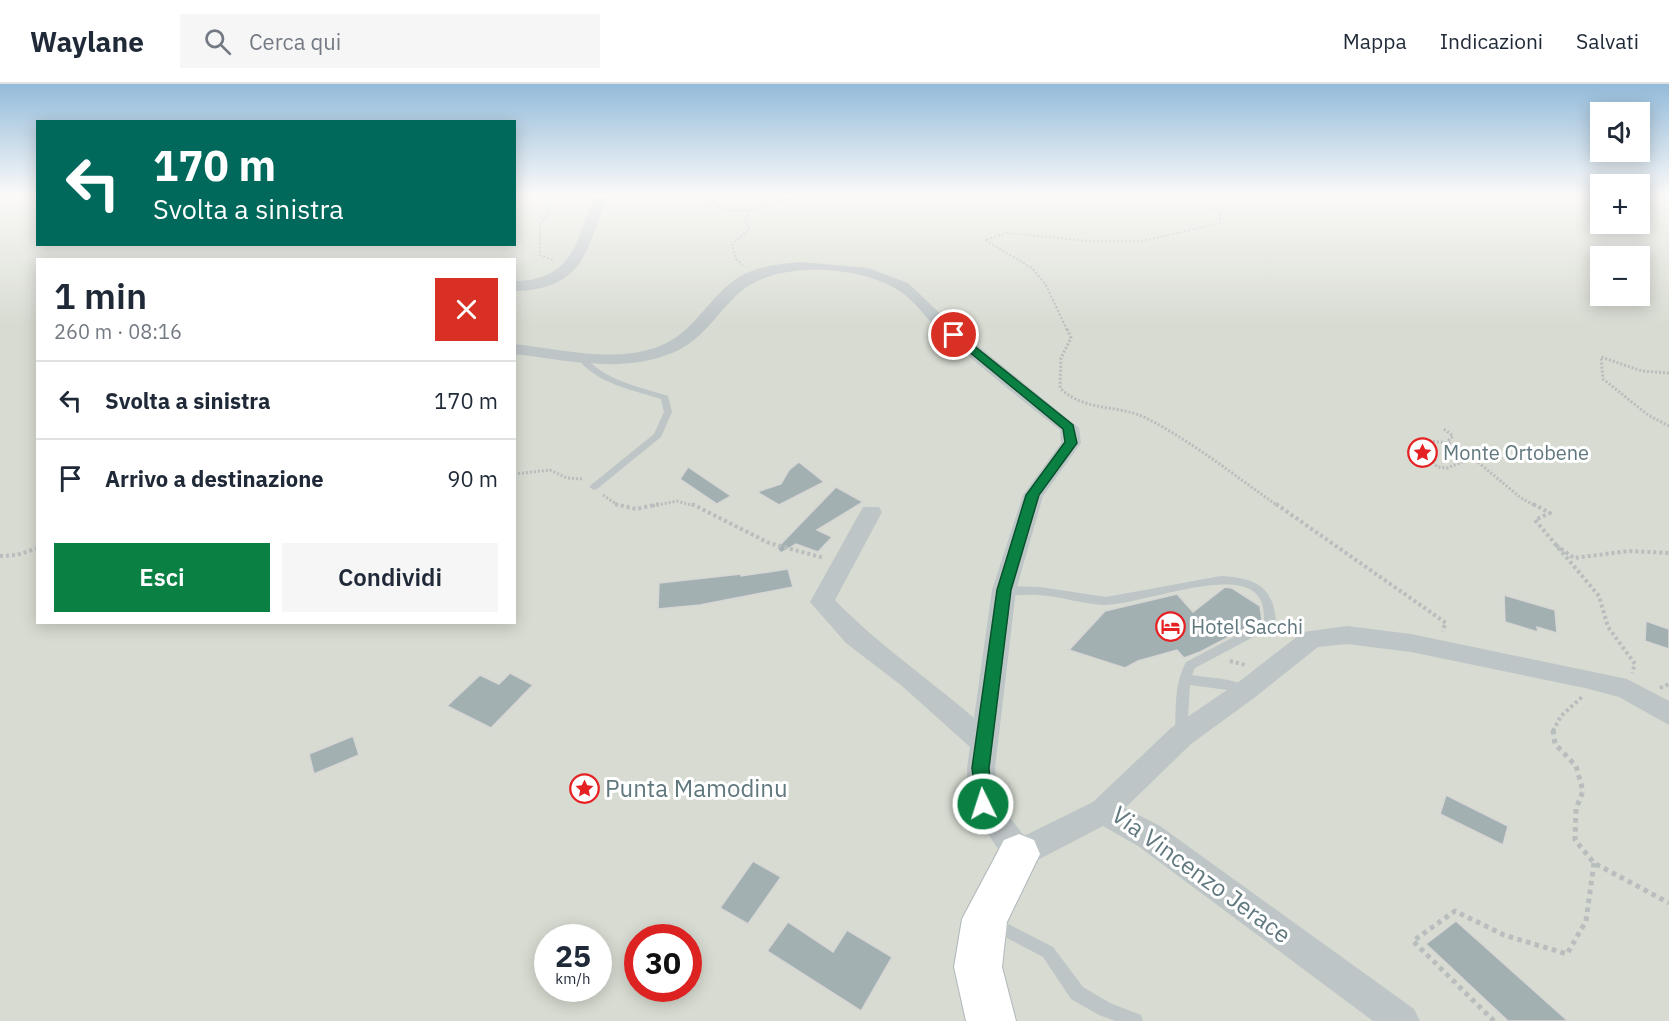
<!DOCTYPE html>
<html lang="it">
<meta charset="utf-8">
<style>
:root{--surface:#fff;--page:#f6f6f7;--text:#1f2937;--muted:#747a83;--line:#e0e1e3;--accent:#0b8043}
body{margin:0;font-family:"IBM Plex Sans",sans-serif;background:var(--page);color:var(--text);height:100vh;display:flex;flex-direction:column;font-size:22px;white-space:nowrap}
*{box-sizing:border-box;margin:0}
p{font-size:20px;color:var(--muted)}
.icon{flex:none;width:33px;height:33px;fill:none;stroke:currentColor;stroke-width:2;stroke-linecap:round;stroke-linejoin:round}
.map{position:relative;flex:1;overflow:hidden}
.drawer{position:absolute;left:36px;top:174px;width:480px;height:366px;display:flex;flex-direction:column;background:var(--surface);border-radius:0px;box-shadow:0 3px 15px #0003}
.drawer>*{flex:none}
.hud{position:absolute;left:36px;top:36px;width:480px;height:126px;border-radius:0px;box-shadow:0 3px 15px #0003;background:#00695c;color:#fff;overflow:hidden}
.fabs{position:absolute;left:1590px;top:18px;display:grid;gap:12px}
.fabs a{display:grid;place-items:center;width:60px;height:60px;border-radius:0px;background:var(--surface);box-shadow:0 3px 15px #0003;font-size:30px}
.speed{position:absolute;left:534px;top:840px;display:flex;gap:12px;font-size:30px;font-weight:700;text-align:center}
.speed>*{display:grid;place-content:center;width:78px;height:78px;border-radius:50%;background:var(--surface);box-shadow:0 3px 15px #0003;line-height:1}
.speed small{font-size:15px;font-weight:400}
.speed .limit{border:9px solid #d22;background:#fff;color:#111}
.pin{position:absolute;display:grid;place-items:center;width:51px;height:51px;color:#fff;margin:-26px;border:3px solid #fff;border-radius:50%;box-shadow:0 2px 6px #0007}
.me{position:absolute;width:66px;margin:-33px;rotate:356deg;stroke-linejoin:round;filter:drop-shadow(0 0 4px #0008)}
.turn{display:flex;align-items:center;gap:21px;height:126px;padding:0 18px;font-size:27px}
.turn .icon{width:78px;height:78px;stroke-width:2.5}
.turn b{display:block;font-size:42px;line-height:51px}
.round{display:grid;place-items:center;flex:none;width:63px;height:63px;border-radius:0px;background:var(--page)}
.headline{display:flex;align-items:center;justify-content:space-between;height:102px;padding:0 18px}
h1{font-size:36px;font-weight:600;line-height:45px}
.button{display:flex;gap:12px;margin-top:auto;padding:12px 18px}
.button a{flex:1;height:69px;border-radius:0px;background:var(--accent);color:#fff;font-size:24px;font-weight:600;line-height:69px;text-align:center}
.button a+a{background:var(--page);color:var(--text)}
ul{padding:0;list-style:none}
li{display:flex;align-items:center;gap:18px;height:78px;padding:0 18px;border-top:2px solid var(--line)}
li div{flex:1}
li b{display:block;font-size:22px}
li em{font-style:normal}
header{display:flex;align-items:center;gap:36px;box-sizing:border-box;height:84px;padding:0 30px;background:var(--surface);border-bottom:2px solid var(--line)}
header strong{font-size:28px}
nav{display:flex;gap:33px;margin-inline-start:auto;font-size:21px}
.search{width:420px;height:54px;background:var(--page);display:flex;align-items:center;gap:15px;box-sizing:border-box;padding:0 21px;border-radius:0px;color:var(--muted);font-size:22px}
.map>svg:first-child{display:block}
.green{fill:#d7dbd1;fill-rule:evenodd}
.building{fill:#a3b0b2;stroke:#d7d6d5;stroke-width:1.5}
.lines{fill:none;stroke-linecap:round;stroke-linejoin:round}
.secondary-casing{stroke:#aeb7ba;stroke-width:2}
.path-far3{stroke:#b8bdbe;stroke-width:2;stroke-dasharray:2 2;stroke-linecap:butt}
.path-far2{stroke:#b8bdbe;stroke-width:3;stroke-dasharray:2 2;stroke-linecap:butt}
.path-far1{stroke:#b8bdbe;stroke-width:4;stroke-dasharray:3 3;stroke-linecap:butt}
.path{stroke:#b8bdbe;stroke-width:5;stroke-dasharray:4.5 4.5;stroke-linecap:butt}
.lane{fill:#bec5c7;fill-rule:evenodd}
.street{fill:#bec5c7;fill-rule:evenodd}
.secondary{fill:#fff;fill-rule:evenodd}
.route{fill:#0b8043;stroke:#07532c;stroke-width:1.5}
.labels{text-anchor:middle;stroke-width:6;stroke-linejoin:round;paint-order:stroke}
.poi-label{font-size:20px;fill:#60787e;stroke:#fff;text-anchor:start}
.near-poi-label{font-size:24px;fill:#60787e;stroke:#fff;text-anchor:start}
.near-street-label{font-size:24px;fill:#60787e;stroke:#fff}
</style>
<header>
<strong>Waylane</strong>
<div class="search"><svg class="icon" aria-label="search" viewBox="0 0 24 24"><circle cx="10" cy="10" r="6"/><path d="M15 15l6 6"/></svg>Cerca qui</div>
<nav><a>Mappa</a><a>Indicazioni</a><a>Salvati</a></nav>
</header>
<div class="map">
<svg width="1669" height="937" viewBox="0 0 1669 937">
<rect width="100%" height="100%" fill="#f6f5f2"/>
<path class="green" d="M0 110H37L38 160H514L515 110H1600V140H1640V110H1669V937H0ZM1600 172H1640V212H1600ZM38 176H514V538H38ZM548 854H598V904H548ZM638 854H688V904H638Z"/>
<g class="building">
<path d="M799 378 824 398 779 421 757 408 781 400 789 386Z"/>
<path d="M688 383 731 412 717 420 680 395Z"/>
<path d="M836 403 863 418 817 446 832 453 818 468 796 460 781 469 777 464Z"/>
<path d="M788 485 793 503 700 521 658 525 659 499 741 490V492Z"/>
<path d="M1225 503 1232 504 1260 522 1262 536 1200 568 1184 574 1177 566 1138 577 1125 584 1069 566 1105 527 1177 510 1193 528Z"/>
<path d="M1504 511 1555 526 1557 549 1537 543 1538 548 1505 538Z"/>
<path d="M1646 537 1669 545V565L1645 557Z"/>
<path d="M510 589 533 601 491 644 447 622 480 591 499 600Z"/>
<path d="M353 652 359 671 314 690 309 670Z"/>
<path d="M1446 711 1508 742 1503 761 1440 730Z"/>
<path d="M753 777 781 793 748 840 720 824Z"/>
<path d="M1456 837 1568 937H1508L1426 860Z"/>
<path d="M788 838 833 868 847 846 892 873 861 927 767 867Z"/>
</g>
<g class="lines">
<defs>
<path id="secondary" d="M1019 750 1034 756 1040 770 1007 838 1002 883 1016 937H966L954 883 962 835 1004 756Z"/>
</defs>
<use href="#secondary" class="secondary-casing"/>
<g class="path-far3">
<path d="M537 110 550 127 540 141V171L553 176"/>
<path d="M710 110 704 111 703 120 719 118 721 120 717 122 728 126H750L745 139 749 141 747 147 732 161 736 175 743 181"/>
<path d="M751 126 801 110"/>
<path d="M1067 246 1046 201 1032 184 985 156 1006 149 1089 157H1143L1220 139V129L1190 117 1201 110"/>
</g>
<g class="path-far2">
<path d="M1067 245 1071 254 1061 274 1060 304C1084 328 1117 320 1146 334 1193 358 1235 392 1278 422"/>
<path d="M1669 289 1642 287 1601 273 1603 295 1648 331 1669 342"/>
<path d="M1444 345 1453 352 1448 357"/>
<path d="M1421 356 1456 360 1521 414 1536 422"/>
<path d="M1436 375 1433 378 1437 383 1447 384 1472 374"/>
<path d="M514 390 550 386 567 394 583 395"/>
<path d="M603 411 619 422"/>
<path d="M653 422 677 417 695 422"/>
</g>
<g class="path-far1">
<path d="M615 420 636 425 659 420"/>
<path d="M692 420 769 459 824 474"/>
<path d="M1276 420 1446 539 1442 547"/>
<path d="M1533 420 1550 429 1535 436 1599 512 1608 543 1635 580 1632 589"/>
<path d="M1556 461 1574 474 1629 467 1669 469"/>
<path d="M0 472 17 471 38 464"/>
<path d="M1230 577 1245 581"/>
<path d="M1660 604 1669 600"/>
<path d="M1553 647 1561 632 1582 613"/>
</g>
<g class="path">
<path d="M1553 646 1555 660 1576 682 1583 707 1576 725 1575 756 1594 779 1669 819"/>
<path d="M1494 937 1413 857 1455 827 1504 851 1567 870 1586 837 1594 779"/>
</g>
<g class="lane">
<path d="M577 271H583C605 297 637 302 668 312L672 328 661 353 597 405 594 406 589 403 591 401 654 350 664 328 661 315C630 305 597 300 576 273Z"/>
<path d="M1221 492C1255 494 1274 502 1276 539L1274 542 1195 584 1192 591C1207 594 1242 594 1251 607L1249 610 1245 612 1235 607 1190 601 1187 650 1186 654 1181 655 1176 654 1175 650C1176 625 1174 600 1186 578L1264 537C1264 526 1263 515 1254 508 1227 486 1141 520 1106 521 1085 521 1060 512 1038 511 1027 510 1006 514 999 506L1004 502 1040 503 1106 513Z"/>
<path d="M993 832 1053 863 1083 903 1110 919 1141 931 1143 937H1115L1099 931 1071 915 1043 873 988 844 985 839 988 834Z"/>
</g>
<g class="street">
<path d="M596 110H608C587 163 586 206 514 207V197C575 197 576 154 596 110Z"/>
<path d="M801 178 868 184 908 199 951 240 1079 344 1081 359 1043 412 1016 506 995 684 997 716 1024 752 1093 718 1171 644 1236 600 1303 548 1347 542 1411 550 1627 595 1669 617V641L1619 613 1585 604 1411 568 1347 560 1318 563 1254 614 1191 660 1125 724 1160 742 1414 925 1420 937H1373L1138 762 1103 742 1030 780 1019 784 1008 780 968 720 967 684 970 663 902 602 846 559 810 518 863 423H879L882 428 835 516C877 560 928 594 974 634L992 506 1023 411 1061 359 1060 346C1019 314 979 282 940 247 926 235 915 216 898 206 859 181 775 176 739 209 717 229 701 258 672 269 621 290 567 276 514 270V260C561 265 614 280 660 262 694 249 709 212 739 193 757 182 780 180 801 178Z"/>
</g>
<use href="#secondary" class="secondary"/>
</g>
<linearGradient id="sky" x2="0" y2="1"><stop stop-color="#93bbda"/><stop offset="0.46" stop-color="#fbfaf9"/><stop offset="1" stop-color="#fbfaf9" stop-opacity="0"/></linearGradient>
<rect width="1669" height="241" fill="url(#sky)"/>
<path class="route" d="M951 249H958L1073 341 1077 359 1039 411 1011 506 989 684 992 720 989 725 983 727 977 725 972 684 997 506 1026 411 1065 358 1063 345 951 253Z"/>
<defs>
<symbol id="sight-ring" viewBox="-11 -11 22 22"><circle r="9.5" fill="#fff" stroke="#e62123" stroke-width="1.5"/><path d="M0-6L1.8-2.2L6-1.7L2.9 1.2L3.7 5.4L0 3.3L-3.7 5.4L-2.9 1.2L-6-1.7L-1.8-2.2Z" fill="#e62123"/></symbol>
<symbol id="hotel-ring" viewBox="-11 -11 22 22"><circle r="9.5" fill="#fff" stroke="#e62123" stroke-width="1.5"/><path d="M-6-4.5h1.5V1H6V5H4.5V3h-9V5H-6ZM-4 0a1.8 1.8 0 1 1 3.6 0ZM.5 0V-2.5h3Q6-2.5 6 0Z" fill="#e62123"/></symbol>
</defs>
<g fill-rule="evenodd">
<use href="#sight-ring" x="1406" y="352" width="33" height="33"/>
<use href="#hotel-ring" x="1154" y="526" width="33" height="33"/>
<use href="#sight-ring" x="568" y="688" width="33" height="33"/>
</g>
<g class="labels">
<g class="poi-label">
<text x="1443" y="376">Monte Ortobene</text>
<text x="1191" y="550">Hotel Sacchi</text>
</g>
<g class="near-poi-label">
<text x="605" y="713">Punta Mamodinu</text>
</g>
<g class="near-street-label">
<text transform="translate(1201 791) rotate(36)" y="8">Via Vincenzo Jerace</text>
</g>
</g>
</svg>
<div class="fabs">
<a><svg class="icon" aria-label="sound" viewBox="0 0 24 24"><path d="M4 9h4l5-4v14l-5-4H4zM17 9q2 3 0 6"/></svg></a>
<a>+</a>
<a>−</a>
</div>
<div class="speed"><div>25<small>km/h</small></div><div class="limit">30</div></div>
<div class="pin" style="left:954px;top:251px;background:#d93025"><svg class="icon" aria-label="arrive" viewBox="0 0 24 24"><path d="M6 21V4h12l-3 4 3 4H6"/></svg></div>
<svg class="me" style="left:983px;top:720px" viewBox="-20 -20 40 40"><circle r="17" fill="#0b8043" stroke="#fff" stroke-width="3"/><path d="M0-11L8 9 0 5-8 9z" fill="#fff"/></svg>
<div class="hud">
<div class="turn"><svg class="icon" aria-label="left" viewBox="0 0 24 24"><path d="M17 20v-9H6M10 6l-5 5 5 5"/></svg><div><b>170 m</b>Svolta a sinistra</div></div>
</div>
<section class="drawer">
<div class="headline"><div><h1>1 min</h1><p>260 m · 08:16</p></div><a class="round" style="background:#d93025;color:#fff"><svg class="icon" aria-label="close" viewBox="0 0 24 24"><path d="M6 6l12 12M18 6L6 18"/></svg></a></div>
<ul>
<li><svg class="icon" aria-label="left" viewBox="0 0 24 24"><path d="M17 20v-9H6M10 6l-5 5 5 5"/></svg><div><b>Svolta a sinistra</b></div><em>170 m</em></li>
<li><svg class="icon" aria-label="arrive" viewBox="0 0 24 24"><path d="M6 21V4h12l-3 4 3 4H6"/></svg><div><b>Arrivo a destinazione</b></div><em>90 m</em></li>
</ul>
<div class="button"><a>Esci</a><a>Condividi</a></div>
</section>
</div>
